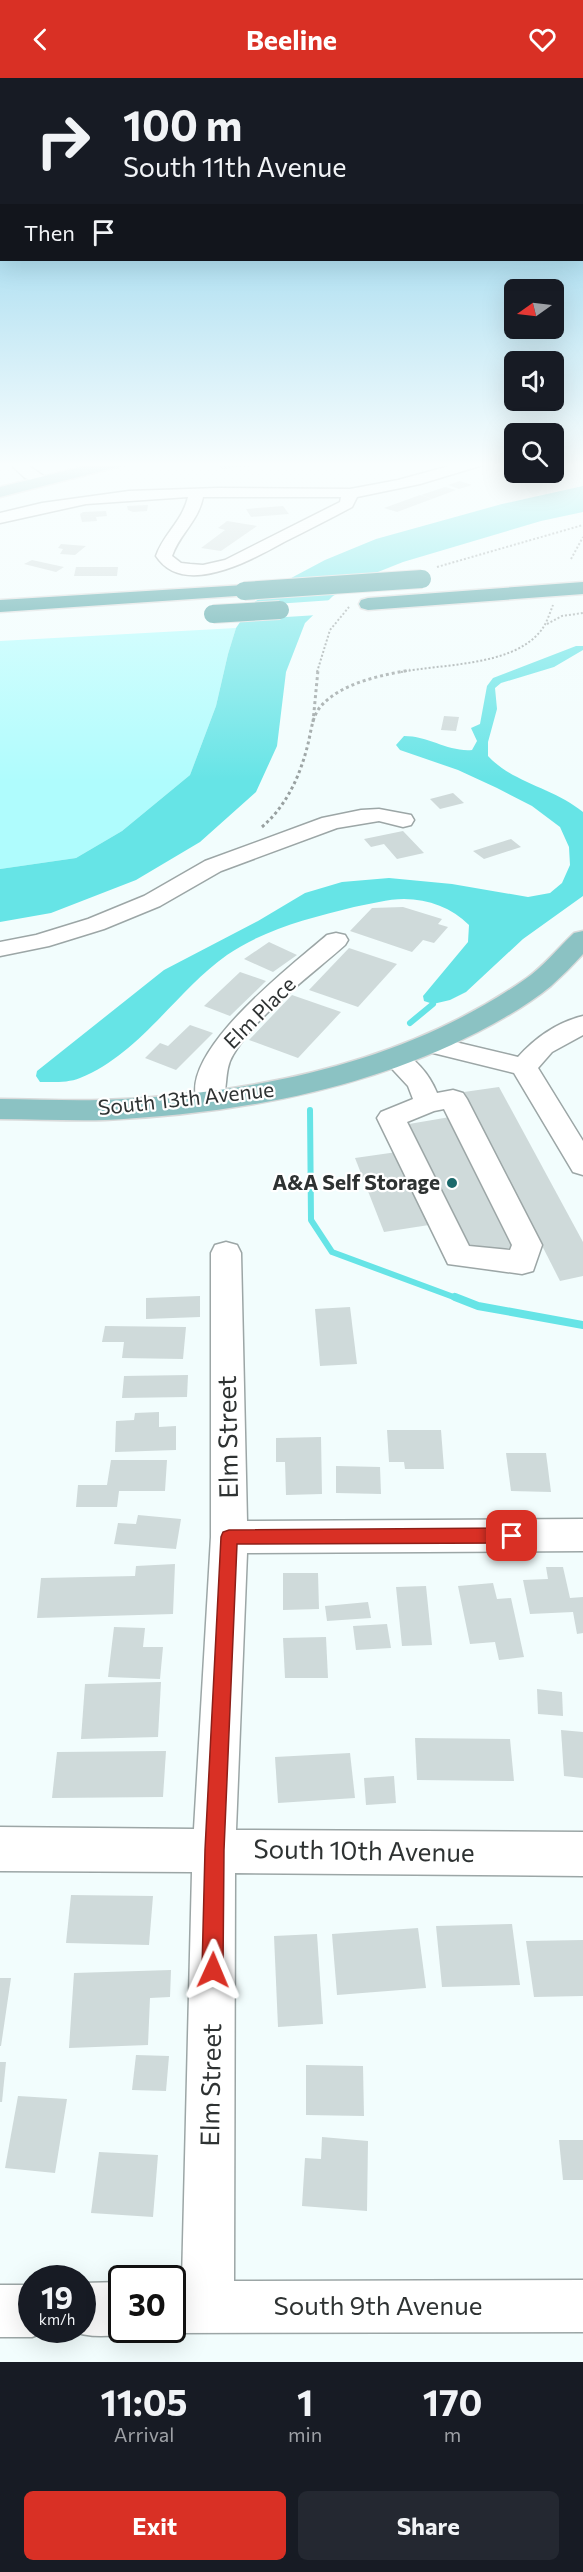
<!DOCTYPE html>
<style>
:root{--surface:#171b24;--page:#242831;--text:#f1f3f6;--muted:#9ea1a6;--accent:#d93025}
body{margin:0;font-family:Commissioner,sans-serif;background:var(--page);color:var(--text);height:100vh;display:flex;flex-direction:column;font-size:22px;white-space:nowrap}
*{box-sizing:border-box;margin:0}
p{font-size:20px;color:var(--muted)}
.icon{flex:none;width:33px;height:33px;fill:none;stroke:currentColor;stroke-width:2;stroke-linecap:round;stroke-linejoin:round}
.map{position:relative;height:2284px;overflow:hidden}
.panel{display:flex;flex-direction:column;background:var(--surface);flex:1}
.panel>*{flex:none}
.hud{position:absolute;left:0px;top:0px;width:584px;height:183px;box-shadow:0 6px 24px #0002;background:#171b24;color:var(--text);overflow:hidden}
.needle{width:39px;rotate:256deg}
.buttons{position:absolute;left:504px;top:201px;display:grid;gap:12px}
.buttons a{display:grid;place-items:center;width:60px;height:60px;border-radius:9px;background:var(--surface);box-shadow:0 6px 24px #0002;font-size:30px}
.speed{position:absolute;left:18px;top:2187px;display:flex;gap:12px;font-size:30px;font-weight:700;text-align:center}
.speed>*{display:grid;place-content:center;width:78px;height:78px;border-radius:50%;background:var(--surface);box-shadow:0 6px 24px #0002;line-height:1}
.speed small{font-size:15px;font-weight:400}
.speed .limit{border:3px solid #111;border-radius:9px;background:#fff;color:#111}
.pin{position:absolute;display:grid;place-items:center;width:51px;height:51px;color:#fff;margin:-26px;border-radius:12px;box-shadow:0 3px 9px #0006}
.me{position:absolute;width:66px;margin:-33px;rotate:1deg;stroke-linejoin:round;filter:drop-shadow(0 0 4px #0008)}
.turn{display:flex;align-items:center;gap:21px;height:126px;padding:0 24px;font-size:27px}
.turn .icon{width:78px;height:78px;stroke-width:2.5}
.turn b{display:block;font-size:42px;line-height:51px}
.then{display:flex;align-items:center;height:57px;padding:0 24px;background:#0003;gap:12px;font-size:22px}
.eta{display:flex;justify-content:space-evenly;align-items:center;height:102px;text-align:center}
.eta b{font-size:36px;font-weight:700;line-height:42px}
.primary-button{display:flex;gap:12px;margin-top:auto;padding:12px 24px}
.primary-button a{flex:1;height:69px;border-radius:9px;background:var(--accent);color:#fff;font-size:24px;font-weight:700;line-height:69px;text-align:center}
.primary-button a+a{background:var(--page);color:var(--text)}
header{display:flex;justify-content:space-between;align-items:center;height:78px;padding:0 24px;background:var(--accent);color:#fff;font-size:27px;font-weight:700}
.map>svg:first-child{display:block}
.green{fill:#affcfd}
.water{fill:#66e4e6}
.pier{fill:#f2fdfd}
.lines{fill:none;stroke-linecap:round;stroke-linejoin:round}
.stream-far1{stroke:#66e4e6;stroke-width:6}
.stream{stroke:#66e4e6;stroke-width:8}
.building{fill:#cfdada}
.minor-casing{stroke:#9ca6a6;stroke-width:3}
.major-casing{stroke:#d9dada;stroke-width:3}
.highway-casing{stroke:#d9dada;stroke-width:3}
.path-far1{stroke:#98a0a0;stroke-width:2;stroke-dasharray:2 2;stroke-linecap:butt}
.path{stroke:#98a0a0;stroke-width:3;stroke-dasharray:3 3;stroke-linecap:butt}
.minor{fill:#fff;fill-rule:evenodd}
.major{fill:#8bc2c3;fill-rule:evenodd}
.highway{fill:#3d999b;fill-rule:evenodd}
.highway-bridge-casing{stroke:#d9dada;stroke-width:20;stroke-linecap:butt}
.highway-bridge{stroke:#3d999b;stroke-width:18}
.route{fill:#d93025;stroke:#8d1f18;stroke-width:1.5}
.poi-dot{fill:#1c696b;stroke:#fff;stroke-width:2}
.labels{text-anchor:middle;stroke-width:4.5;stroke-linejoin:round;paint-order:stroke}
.street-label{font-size:21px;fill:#2e3232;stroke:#fff}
.poi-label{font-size:21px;font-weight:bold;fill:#2e3232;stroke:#fff;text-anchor:end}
.near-street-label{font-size:26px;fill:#2e3232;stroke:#fff}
</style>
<header><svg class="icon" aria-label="back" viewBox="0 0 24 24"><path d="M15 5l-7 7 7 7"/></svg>Beeline<svg class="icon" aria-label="heart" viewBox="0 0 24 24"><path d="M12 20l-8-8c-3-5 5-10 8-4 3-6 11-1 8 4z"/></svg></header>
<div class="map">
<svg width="583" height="2284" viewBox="0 0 583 2284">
<rect width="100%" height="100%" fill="#f2fdfd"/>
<path class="green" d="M236 550 228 576 216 628 190 697 122 753 76 780 0 791V563Z"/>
<g class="water">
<path d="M583 408V434L541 443 403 484 378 494 333 518 305 545 286 594 277 668 256 714 200 764 136 802 51 835 0 844V791L76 780 122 753 190 697 216 628 228 576 236 550 253 525 293 499 325 482 376 461 502 426Z"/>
<path d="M576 568H583V572L554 589 501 605 495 610 497 631 488 664V678C513 705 554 710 583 734V818L523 861 466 914 450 922 433 926 424 923 423 918 468 864 469 847C452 830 429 821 404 821 388 821 370 826 354 829 310 840 265 851 227 877 176 913 140 976 80 1000 68 1005 53 1004 40 1004L36 998 37 993 164 892 258 843 305 815 342 804 389 800 452 806 528 819 550 815 562 805 570 787 569 769 560 749 532 728 497 710 458 692 400 672 396 667 404 658C429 658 448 674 472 672L477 663 471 650 480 646 487 608 493 600Z"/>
</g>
<path class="pier" d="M333 522 318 537 238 542 248 528Z"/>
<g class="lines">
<g class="stream-far1">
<path d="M410 945 433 926"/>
<path d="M310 1032 311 1142 332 1174 459 1221"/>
</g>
<path class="stream" d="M455 1219 478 1228 583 1247"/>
</g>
<g class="building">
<path d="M232 384H247L250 388 222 391 218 385Z"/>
<path d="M460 403 472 407 459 411 448 407Z"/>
<path d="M445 409 456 412 432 421 421 417Z"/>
<path d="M420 417 432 421 397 434 384 430Z"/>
<path d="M148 427 147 433 133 434 128 432 127 428Z"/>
<path d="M283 428 289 436 251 439 246 431Z"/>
<path d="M106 433 107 438 96 439 97 443 82 444 80 436 83 434Z"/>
<path d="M227 443 257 448 221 473 201 470 225 452 218 450Z"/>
<path d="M61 466 86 468 75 477 60 476 63 471 58 470Z"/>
<path d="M32 482 64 489 56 494 24 486Z"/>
<path d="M76 489H118L117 498H74Z"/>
<path d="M444 638 459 639 456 653 441 652Z"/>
<path d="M453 715 464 725 440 731 430 721Z"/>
<path d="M403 753 424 775 397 781 384 766 371 769 364 761Z"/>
<path d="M511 761 521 769 484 781 473 773Z"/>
<path d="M403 829 442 841 438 846 448 849 434 865 423 862 412 874 350 853 372 830Z"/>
<path d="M269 864 297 877 273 894 244 881Z"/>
<path d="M349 870 397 886 358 929 309 912Z"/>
<path d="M240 894 266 903 230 938 204 928Z"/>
<path d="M292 917 341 934 298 980 249 962Z"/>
<path d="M190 947 213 955 176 992 145 980 160 965 168 968Z"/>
<path d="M499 1009 583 1164V1198L560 1203 464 1014Z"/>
<path d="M450 1039 514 1169 470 1177 409 1046Z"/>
<path d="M397 1074 429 1147 384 1154 355 1080Z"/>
<path d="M200 1218V1239L146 1241V1220Z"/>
<path d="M350 1229 357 1286 320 1288 315 1231Z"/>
<path d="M105 1248 186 1249 183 1281 122 1280 124 1264H102Z"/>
<path d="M188 1297 187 1319 122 1320 124 1298Z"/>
<path d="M159 1334V1349L176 1348V1372L115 1374 116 1343 134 1342 135 1335Z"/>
<path d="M387 1352H441L444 1391H405L404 1384H389Z"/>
<path d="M321 1359 322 1416 286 1417 285 1384H276V1360Z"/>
<path d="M506 1375H546L551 1414 511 1413Z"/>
<path d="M111 1382H167L165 1413H119L117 1429H76L78 1407H107Z"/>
<path d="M336 1388 380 1389 381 1416 336 1415Z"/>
<path d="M138 1437 181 1441 176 1471 114 1466 118 1445 136 1446Z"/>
<path d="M175 1486 173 1536 37 1540 41 1500 135 1498 136 1488Z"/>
<path d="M546 1489H563L570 1520 583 1519V1555L577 1556 573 1534 530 1536 523 1502 548 1501Z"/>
<path d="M283 1495H318L319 1531 283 1532Z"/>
<path d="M493 1505 497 1521 511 1520 524 1579 499 1582 495 1564 470 1566 458 1508Z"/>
<path d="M426 1508 432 1567 402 1568 396 1509Z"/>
<path d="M368 1524 371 1540 327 1543 325 1528Z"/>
<path d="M387 1546 391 1570 356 1572 353 1548Z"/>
<path d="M114 1549 145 1550 143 1569H163L160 1601 108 1599Z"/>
<path d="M326 1559 328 1600H285L283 1560Z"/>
<path d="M161 1604 158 1659 81 1661 85 1606Z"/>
<path d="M537 1611 562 1614 563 1638 538 1636Z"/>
<path d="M561 1652 583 1654V1700L564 1698Z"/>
<path d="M415 1660 510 1661 514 1703 417 1702Z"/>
<path d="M166 1673 163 1719 52 1720 57 1674Z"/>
<path d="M350 1675 355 1720 278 1725 275 1679Z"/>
<path d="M394 1698 396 1725 366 1727 364 1700Z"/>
<path d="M71 1817 153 1818 149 1867 66 1865Z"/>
<path d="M512 1846 520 1907 442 1909 436 1848Z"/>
<path d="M418 1850 426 1910 337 1917 332 1856Z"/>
<path d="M317 1856 323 1946 278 1949 274 1858Z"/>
<path d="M583 1862V1918L534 1919 526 1863Z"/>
<path d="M171 1892 170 1919 150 1920 148 1967 69 1970 74 1895Z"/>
<path d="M0 1900H11L1 1968H0Z"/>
<path d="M136 1977 169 1978 166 2013 132 2012Z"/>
<path d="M0 1984H6L2 2024H0Z"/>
<path d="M306 1987 363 1988 364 2038 306 2037Z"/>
<path d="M18 2018 67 2021 55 2095 5 2090Z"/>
<path d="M322 2059 368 2063 367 2133 302 2128 305 2080 321 2081Z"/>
<path d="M559 2062H583V2102H563Z"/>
<path d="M99 2074 158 2077 153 2139 91 2135Z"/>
</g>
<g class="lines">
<defs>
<g id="minor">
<path d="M8 384H23L51 403 44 407 25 400Z"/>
<path d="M464 384H485L483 387 420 406 357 419 352 429C330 441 308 452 286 463 253 481 184 521 156 478 164 455 182 444 188 419L86 426 0 445V435L42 425 129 413 218 410 350 411 398 402ZM203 419H341L340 424 225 482 203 487 190 486 181 485 172 478C180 455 198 444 203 419Z"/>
<path d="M379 731 411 737 414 742 411 747 403 749 379 743 337 750 221 793 160 828 104 851 49 868 0 878V864L36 857 88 841 144 818 205 783 322 740 361 732Z"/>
<path d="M336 855 345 857 348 862 345 867C309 899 258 935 233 977 223 993 229 1014 220 1029L210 1032 200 1029C169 980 295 885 327 857Z"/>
<path d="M583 938V957L552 974 538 990 583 1063V1097L573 1094 514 995 421 972 417 966 421 960 430 958 518 979C535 960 558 944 583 938Z"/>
<path d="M395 972C413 976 430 997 437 1015L453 1012 463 1015 467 1021 542 1167 533 1193 522 1196 448 1186 377 1040 381 1034 413 1021 408 1008 382 980 386 974ZM444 1031 512 1167 510 1172 469 1168 407 1044 434 1033Z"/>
<path d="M226 1164 237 1167 241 1175 247 1443 583 1441V1473L247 1475 236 1752 583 1754V1798L235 1795 234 2203 583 2202V2254L172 2255 163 2252H172V2203H182L192 1794 0 1793V1749L194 1751 211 1459V1175L215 1167Z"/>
<path d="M122 2204V2252H133C114 2260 88 2260 68 2252H82V2205Z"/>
<path d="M0 2207H32V2252H51L32 2259H0Z"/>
</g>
<g id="major">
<path d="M101 384H127L125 387 0 419V409Z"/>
<path d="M583 853V876C573 887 562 898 551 908 529 926 503 941 478 954 363 1013 233 1036 105 1042 70 1043 35 1041 0 1041V1021C33 1021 67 1023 100 1022 248 1017 401 987 524 902 543 889 557 871 574 855Z"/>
</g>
<g id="highway">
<path d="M583 504V516L368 532 361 530 359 526 361 522 368 520Z"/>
<path d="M244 507 251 509 253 513 251 517 0 534V522Z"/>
</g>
</defs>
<use href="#minor" class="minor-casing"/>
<use href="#major" class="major-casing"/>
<use href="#highway" class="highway-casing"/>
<g class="path-far1">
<path d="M571 481 583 459"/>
<path d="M437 489 583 447"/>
<path d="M547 546 562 538 583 535"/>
<path d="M317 594 330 552 349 529"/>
<path d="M401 594C442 586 509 588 538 556 546 548 549 537 553 527"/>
</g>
<g class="path">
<path d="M313 644 318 592"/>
<path d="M262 749C287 727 300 698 308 666 311 654 312 638 321 628 341 605 382 597 410 592"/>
</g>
<use href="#minor" class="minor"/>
<use href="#major" class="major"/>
<use href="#highway" class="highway"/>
<defs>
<g id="highway-bridge">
<path d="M244 513 422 501"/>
<path d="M213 536 280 532"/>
</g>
</defs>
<use href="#highway-bridge" class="highway-bridge-casing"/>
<use href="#highway-bridge" class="highway-bridge"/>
</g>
<linearGradient id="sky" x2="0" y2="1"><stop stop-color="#74c7e7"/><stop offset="0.55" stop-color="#f9fefe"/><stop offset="1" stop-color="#f9fefe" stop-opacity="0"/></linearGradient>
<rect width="583" height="703" fill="url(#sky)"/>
<path class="route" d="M512 1450 518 1452 521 1458 518 1463 512 1465 237 1466 224 1772 223 1892 220 1899 213 1902 205 1899 202 1892 205 1772 221 1459 223 1454 229 1452Z"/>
<circle class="poi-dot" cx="452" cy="1105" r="6"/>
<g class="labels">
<g class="street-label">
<text transform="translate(260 935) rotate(-45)" y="7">Elm Place</text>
<text transform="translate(186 1021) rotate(-6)" y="7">South 13th Avenue</text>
</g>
<g class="poi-label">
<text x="440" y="1112">A&amp;A Self Storage</text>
</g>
<g class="near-street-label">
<text transform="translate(228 1359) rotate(-91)" y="9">Elm Street</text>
<text transform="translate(364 1773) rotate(1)" y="9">South 10th Avenue</text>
<text transform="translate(211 2007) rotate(-89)" y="9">Elm Street</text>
<text x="378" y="2237">South 9th Avenue</text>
</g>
</g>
</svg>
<div class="buttons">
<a><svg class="needle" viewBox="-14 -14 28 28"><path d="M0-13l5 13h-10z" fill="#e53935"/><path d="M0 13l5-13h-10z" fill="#9ea1a6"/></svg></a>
<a><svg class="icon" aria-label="sound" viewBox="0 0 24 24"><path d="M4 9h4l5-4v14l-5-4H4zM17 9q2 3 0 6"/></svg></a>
<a><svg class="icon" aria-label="search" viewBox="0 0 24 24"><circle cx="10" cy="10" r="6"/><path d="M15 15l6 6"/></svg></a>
</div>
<div class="speed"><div>19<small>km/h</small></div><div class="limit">30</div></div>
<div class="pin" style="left:512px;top:1458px;background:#d93025"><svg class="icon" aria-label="arrive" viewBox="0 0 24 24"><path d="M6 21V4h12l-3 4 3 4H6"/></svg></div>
<svg class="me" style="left:213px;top:1892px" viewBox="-20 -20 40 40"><path d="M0-17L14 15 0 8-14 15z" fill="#d93025" stroke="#fff" stroke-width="4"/></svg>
<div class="hud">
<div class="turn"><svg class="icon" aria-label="right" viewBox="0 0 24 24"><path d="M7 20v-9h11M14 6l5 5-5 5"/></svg><div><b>100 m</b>South 11th Avenue</div></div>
<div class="then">Then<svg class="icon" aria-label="arrive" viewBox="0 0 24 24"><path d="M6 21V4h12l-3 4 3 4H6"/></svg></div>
</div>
</div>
<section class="panel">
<div class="eta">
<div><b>11:05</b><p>Arrival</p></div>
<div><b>1</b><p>min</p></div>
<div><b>170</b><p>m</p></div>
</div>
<div class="primary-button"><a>Exit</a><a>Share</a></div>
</section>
